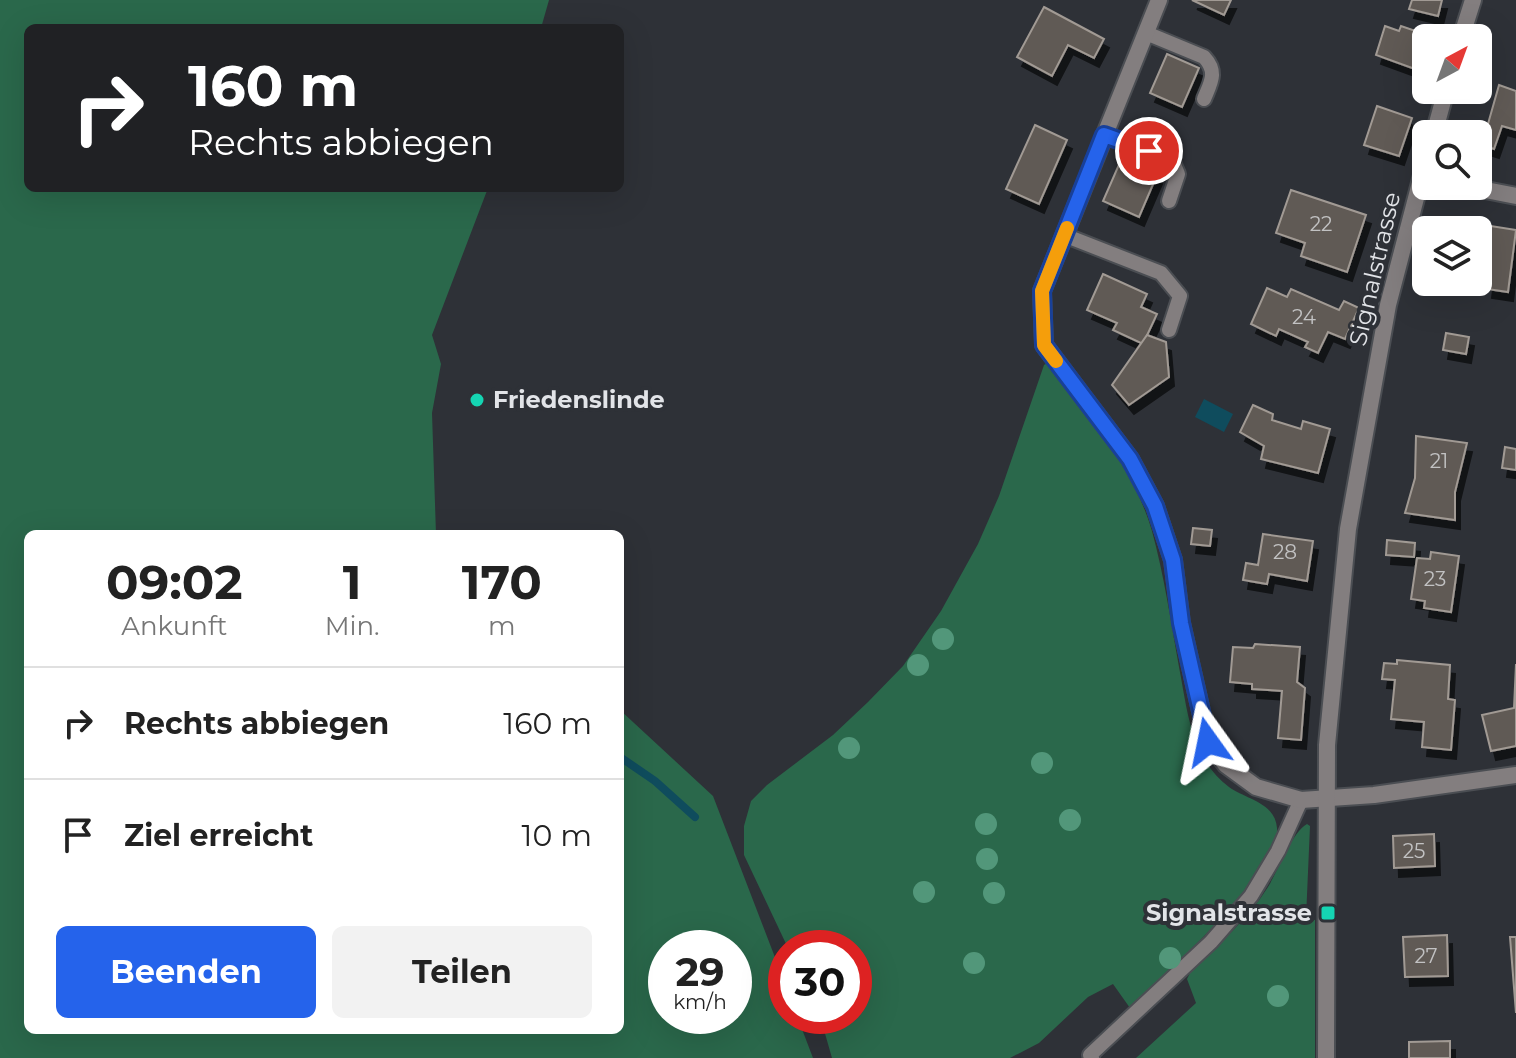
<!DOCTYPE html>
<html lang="de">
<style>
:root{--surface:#fff;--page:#f2f2f2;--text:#222;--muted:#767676;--line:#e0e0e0;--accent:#2563eb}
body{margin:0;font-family:Montserrat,sans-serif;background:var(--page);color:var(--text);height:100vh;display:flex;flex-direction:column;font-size:30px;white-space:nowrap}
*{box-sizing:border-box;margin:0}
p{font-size:26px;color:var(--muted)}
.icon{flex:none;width:44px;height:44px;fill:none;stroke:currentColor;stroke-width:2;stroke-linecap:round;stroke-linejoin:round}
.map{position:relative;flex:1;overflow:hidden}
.side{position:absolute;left:24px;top:530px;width:600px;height:504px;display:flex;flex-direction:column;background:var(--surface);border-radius:12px;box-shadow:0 8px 32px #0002}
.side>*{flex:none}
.hud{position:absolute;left:24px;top:24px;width:600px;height:168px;border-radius:12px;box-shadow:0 8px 32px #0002;background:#202124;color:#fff;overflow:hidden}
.needle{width:52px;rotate:41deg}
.buttons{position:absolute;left:1412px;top:24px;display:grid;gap:16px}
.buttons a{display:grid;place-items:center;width:80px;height:80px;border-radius:12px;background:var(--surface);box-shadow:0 8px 32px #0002;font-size:40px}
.speed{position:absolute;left:648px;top:930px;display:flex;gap:16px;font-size:40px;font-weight:700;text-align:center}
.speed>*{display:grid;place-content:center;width:104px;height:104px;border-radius:50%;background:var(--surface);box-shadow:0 8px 32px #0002;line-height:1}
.speed small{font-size:20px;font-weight:400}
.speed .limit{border:12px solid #d22;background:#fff;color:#111}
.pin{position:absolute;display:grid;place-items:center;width:68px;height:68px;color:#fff;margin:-34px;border:4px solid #fff;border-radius:50%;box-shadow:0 2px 8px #0007}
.me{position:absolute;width:88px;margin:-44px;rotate:348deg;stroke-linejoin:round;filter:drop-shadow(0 0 6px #0008)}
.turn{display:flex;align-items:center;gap:28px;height:168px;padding:0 32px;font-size:36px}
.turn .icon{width:104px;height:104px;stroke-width:2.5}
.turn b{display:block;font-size:56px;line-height:68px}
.eta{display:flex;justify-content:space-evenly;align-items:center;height:136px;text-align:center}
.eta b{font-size:48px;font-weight:700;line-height:56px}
.primary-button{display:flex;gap:16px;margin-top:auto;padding:16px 32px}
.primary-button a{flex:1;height:92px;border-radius:12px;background:var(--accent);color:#fff;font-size:32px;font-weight:700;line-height:92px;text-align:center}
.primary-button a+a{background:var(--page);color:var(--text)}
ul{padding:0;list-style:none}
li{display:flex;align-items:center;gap:24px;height:112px;padding:0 32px;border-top:2px solid var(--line)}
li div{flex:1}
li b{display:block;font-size:30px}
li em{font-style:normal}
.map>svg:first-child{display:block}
.green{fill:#2a684b;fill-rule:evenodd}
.water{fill:#0f4c5d}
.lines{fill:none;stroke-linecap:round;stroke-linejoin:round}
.stream{stroke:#0f4c5d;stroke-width:8}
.building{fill:#615a54;stroke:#a19a94;stroke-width:2;filter:url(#shadow)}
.lane-casing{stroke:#4b4e53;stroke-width:18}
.street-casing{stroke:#4b4e53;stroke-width:20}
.lane{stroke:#837e7f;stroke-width:14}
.street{stroke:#837e7f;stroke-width:16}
.tree{fill:#52977a}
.route-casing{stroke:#184099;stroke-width:20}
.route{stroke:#2563eb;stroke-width:14}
.slow{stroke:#f59e0b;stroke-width:14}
.poi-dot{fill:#15d5b3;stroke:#2e3137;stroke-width:3}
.labels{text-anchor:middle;stroke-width:8;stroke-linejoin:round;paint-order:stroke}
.number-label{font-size:20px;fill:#c2c2c3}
.street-label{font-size:24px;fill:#e2e4e8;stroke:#2e3137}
.poi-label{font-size:24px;font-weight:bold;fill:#e2e4e8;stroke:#2e3137;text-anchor:start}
</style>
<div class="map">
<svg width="1516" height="1058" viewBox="0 0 1516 1058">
<defs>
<filter id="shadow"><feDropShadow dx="5" dy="9" stdDeviation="0" flood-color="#0009"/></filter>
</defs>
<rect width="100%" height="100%" fill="#2e3137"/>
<g class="green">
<path d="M0 0H549L541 28H28V188H488L432 335 441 364 432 413 436 534H28V1030H620V710L713 796 786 986V1016H797L813 1058H0ZM666 948H734V1016H666Z"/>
<path d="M1047 363C1088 415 1133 466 1152 531 1164 575 1171 622 1179 667 1184 692 1187 720 1197 744 1204 761 1214 776 1229 787 1245 799 1275 802 1277 828 1281 873 1163 975 1130 1008L1113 984 1088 997 1039 1043 1010 1058H832L820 1016H854V948H788L744 855V826L751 801 767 785 833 735 868 702 903 666 941 611 978 544 999 496 1044 365Z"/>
<path d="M1307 824 1310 826 1306 918 1315 920V1058H1136L1196 1003 1187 979 1191 971C1218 945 1248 919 1268 887 1278 871 1292 832 1307 824Z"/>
</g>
<path class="water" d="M1204 399 1233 414 1224 432 1195 417Z"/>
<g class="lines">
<path class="stream" d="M620 757 655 781 695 817"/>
</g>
<g class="building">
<path d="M1192 0H1231L1224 15Z"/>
<path d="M1412 0H1442L1438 16 1409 9Z"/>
<path d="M1044 7 1104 39 1094 58 1068 45 1052 76 1017 57Z"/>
<path d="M1385 26 1399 31 1401 26 1436 38H1426V73L1376 55Z"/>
<path d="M1167 54 1199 68 1182 107 1150 93Z"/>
<path d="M1499 85 1516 91V130L1502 126 1494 149 1482 145Z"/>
<path d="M1377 106 1412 118 1399 156 1364 145Z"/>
<path d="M1035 125 1067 140 1039 204 1006 189Z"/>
<path d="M1121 160 1157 175 1139 217 1103 201Z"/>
<path d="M1291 190 1366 215 1347 272 1301 256 1305 243 1276 233Z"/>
<path d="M1440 218 1516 230 1508 292 1487 289 1489 274 1478 272V230H1438Z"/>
<path d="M1103 274 1147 294 1141 307 1157 314 1143 344 1113 330 1117 323 1087 310Z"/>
<path d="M1267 288 1287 297 1291 289 1339 310 1344 301 1359 308 1345 339 1328 332 1318 353 1305 347 1308 342 1279 329 1276 336 1251 324Z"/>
<path d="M1446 333 1469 337 1466 354 1443 350Z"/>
<path d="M1147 335 1166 342 1169 377 1129 405 1112 385Z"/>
<path d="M1253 405 1273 414 1272 420 1301 429 1303 421 1330 429 1318 473 1261 459 1264 446 1240 432Z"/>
<path d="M1416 436 1467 443 1455 492V520L1405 513 1415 478Z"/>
<path d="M1505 447 1516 449V470L1502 468Z"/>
<path d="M1193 528 1212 530 1210 546 1191 544Z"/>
<path d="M1263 534 1313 541 1307 581 1269 574 1267 584 1243 580 1246 563 1258 565Z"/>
<path d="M1387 540 1415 543 1414 557 1386 555Z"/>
<path d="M1431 552 1459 556 1451 612 1424 608 1425 601 1411 599 1417 558 1430 559Z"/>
<path d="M1255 644 1300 647 1297 682 1305 688 1301 740 1278 738 1282 691 1252 689V684L1230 682 1233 647 1253 648Z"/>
<path d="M1397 660 1450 665 1448 699 1455 700 1451 750 1422 747 1424 722 1391 719 1395 680 1382 679 1384 663 1397 664Z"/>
<path d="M1516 664V746L1491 751 1482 715 1514 708Z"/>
<path d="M1434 834 1435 866 1394 868 1393 836Z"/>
<path d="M1447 935 1448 976 1405 977 1403 937Z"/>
<path d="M1510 937H1516V1013Z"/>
<path d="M1450 1041V1058H1409V1042Z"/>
</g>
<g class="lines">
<defs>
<g id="lane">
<path d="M1146 33 1204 57C1218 72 1211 82 1204 99"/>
<path d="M1104 135 1172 160 1178 174 1169 201"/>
<path d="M1064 235 1161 273 1180 296 1169 330"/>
<path d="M1092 1058 1090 1055 1211 942 1251 896 1278 851 1301 800"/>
</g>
<g id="street">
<path d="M1159 0 1042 291 1044 345 1130 459 1155 506 1173 560 1181 623 1208 742 1226 765 1256 787 1301 800 1374 795 1516 775"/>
<path d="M1461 38 1473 0"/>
<path d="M1434 134 1446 90"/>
<path d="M1465 186 1516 196"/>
<path d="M1326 1058 1327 745 1348 529 1388 305 1426 160"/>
</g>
</defs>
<use href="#lane" class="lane-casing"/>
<use href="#street" class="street-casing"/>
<use href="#lane" class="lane"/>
<use href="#street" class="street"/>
</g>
<g class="tree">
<circle cx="943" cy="639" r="11"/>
<circle cx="918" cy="665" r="11"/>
<circle cx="849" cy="748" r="11"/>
<circle cx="1042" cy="763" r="11"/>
<circle cx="1070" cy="820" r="11"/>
<circle cx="986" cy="824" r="11"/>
<circle cx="987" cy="859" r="11"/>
<circle cx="924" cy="892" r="11"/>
<circle cx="994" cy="893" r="11"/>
<circle cx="1170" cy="958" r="11"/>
<circle cx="974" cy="963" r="11"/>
<circle cx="1278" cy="996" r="11"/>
</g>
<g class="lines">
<defs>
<path id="route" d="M1149 151 1104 135 1042 291 1044 345 1130 459 1155 506 1173 560 1181 623 1208 742"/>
</defs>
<use href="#route" class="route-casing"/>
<use href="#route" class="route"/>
<path class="slow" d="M1056 361 1044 345 1042 291 1067 228"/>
</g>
<g class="poi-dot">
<circle cx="477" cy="400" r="8"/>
<rect x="1320" y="905" width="16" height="16" rx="4"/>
</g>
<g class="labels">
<g class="number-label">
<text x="1321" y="231">22</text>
<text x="1304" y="324">24</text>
<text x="1439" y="468">21</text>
<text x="1285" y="559">28</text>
<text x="1435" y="586">23</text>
<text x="1414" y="858">25</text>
<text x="1426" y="963">27</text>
</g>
<g class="street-label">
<text transform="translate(1375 269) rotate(-77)" y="8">Signalstrasse</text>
</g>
<g class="poi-label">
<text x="493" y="408">Friedenslinde</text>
<text x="1312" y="921" text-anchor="end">Signalstrasse</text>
</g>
</g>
</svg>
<div class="buttons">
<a><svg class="needle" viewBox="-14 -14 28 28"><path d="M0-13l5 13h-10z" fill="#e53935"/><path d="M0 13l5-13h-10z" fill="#767676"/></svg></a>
<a><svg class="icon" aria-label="search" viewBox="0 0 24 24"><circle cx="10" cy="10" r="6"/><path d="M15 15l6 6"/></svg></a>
<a><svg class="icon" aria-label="layers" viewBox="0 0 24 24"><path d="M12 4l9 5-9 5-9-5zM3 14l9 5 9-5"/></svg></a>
</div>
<div class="speed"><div>29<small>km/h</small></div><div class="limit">30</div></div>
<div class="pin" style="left:1149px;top:151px;background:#d93025"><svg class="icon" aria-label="arrive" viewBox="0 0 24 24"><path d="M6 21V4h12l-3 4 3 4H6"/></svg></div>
<svg class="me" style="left:1208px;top:742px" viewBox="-20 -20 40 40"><path d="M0-17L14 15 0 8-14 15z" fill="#2563eb" stroke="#fff" stroke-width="4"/></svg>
<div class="hud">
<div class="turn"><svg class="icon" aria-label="right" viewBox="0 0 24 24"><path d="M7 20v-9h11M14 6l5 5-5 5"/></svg><div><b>160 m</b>Rechts abbiegen</div></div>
</div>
<section class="side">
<div class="eta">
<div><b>09:02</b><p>Ankunft</p></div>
<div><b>1</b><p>Min.</p></div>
<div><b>170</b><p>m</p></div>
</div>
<ul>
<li><svg class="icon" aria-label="right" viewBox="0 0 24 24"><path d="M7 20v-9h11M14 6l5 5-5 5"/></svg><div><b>Rechts abbiegen</b></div><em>160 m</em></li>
<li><svg class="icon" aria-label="arrive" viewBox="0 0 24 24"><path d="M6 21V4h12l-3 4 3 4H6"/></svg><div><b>Ziel erreicht</b></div><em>10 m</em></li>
</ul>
<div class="primary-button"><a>Beenden</a><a>Teilen</a></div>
</section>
</div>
